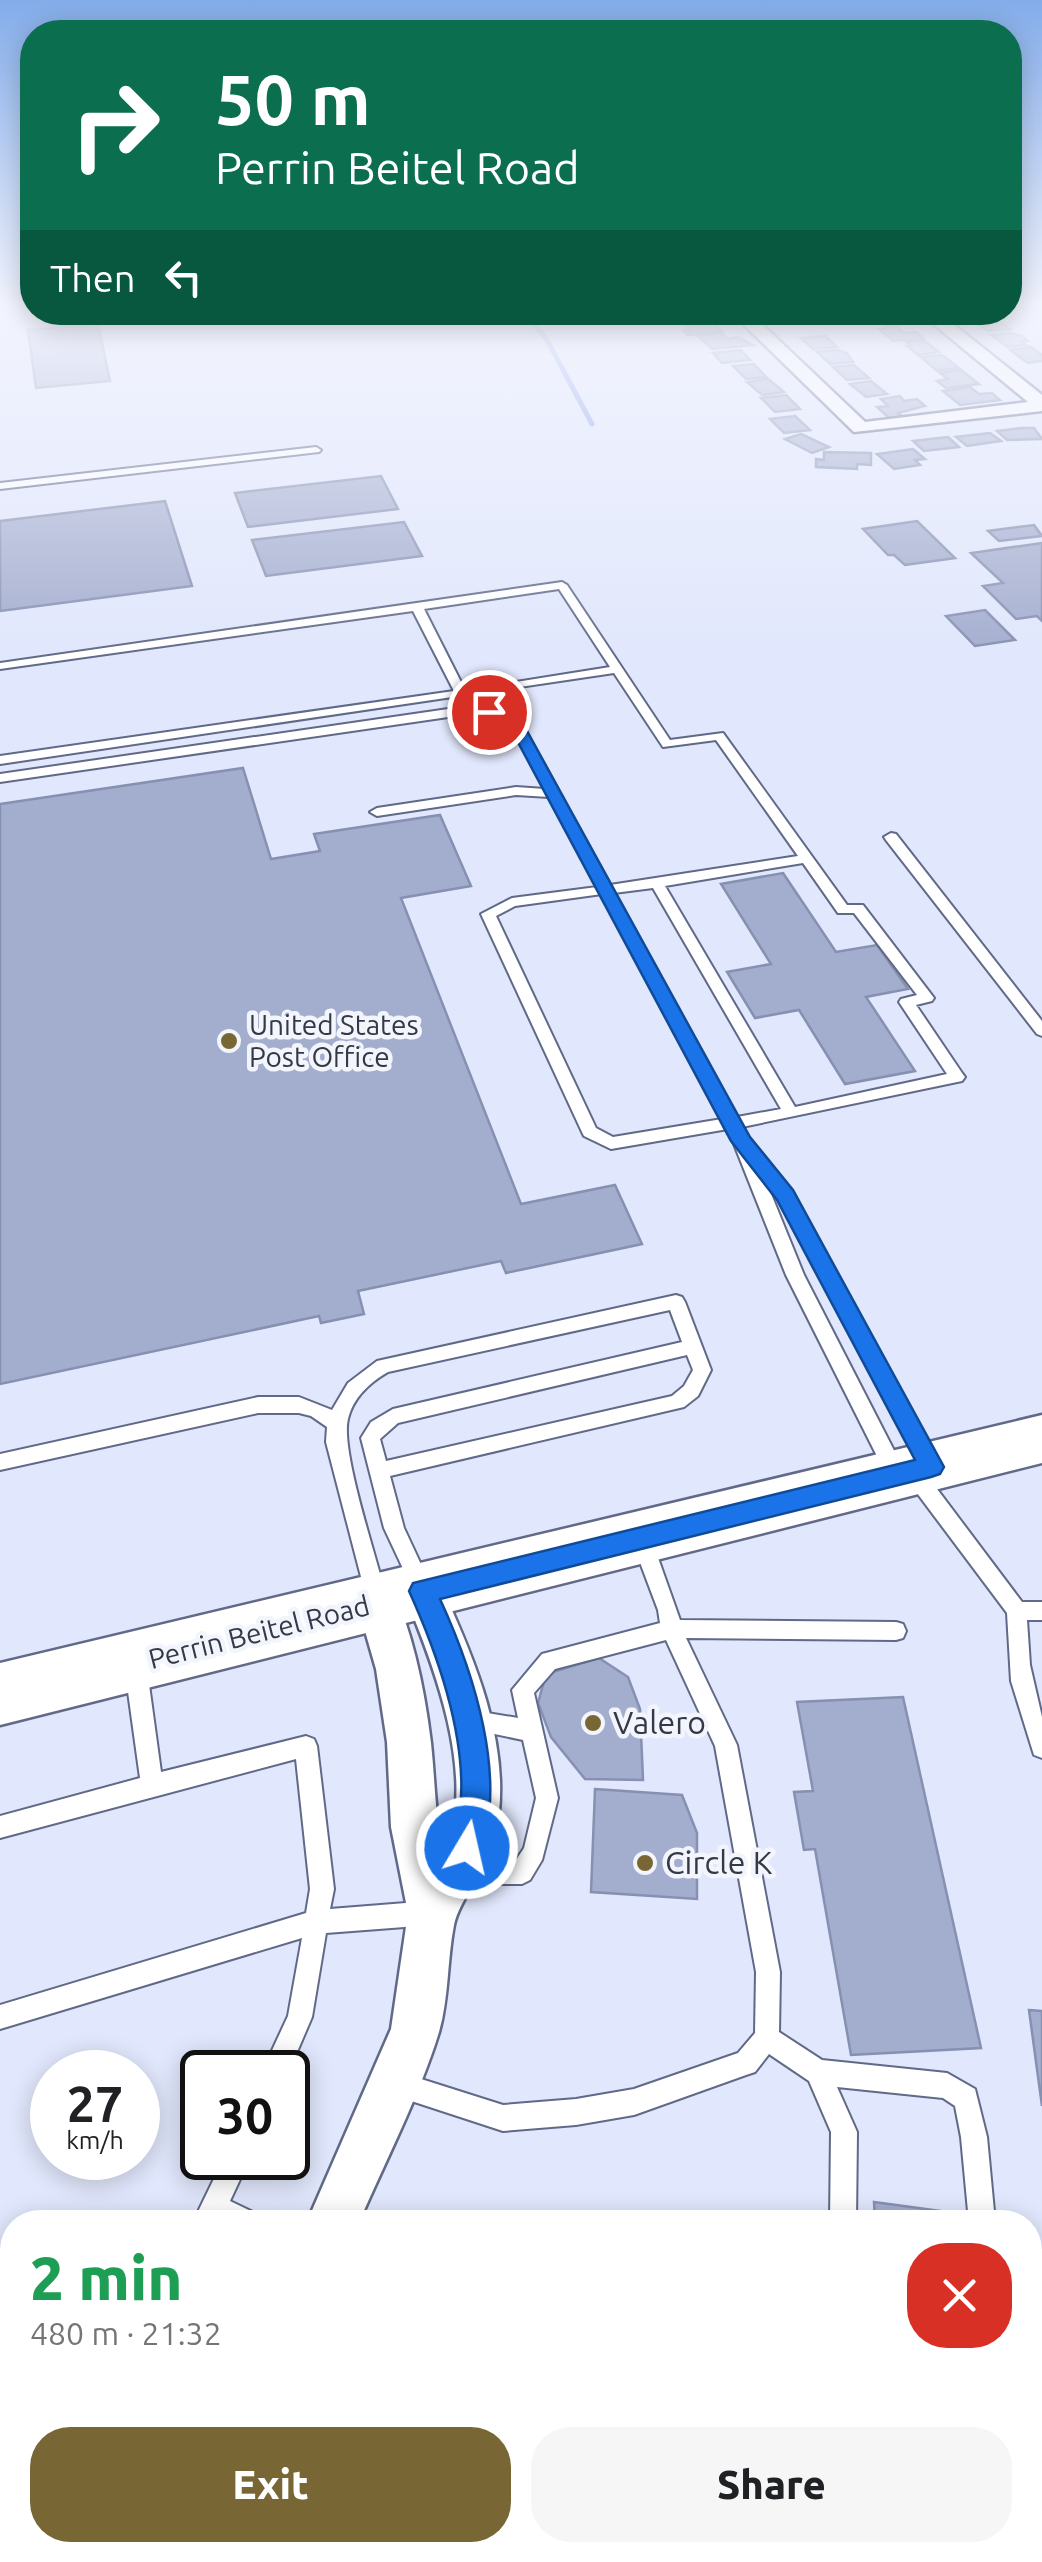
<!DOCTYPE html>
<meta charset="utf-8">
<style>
:root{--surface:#fff;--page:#f6f6f6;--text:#202124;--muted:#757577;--accent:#786735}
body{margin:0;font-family:Ubuntu,sans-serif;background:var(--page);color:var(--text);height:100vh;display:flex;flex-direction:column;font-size:38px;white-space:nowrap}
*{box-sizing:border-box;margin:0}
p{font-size:32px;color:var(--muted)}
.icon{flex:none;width:55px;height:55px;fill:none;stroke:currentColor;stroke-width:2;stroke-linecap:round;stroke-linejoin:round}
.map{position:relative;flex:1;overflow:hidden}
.side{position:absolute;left:0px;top:2210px;width:1042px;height:352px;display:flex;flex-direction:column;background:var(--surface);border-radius:40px 40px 0 0;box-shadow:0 5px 25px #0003}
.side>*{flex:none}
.guide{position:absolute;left:20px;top:20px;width:1002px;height:305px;border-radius:40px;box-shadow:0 5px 25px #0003;background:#0b6e4f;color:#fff;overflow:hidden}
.speed{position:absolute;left:30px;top:2050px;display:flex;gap:20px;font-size:50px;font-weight:700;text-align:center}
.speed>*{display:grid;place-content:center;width:130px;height:130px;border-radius:50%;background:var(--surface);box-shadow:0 5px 25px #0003;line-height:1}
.speed small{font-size:25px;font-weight:400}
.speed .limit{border:5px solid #111;border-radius:15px;background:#fff;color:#111}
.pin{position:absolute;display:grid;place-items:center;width:85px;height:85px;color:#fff;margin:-42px;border:5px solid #fff;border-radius:50%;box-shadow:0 2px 10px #0007}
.me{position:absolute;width:110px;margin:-55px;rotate:9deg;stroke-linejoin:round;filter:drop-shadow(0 0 8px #0008)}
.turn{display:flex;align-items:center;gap:35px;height:210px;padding:0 30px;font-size:45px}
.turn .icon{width:130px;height:130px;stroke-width:2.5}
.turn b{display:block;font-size:70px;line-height:85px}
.then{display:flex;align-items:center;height:95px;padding:0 30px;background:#0003;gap:20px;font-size:38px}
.round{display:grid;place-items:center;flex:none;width:105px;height:105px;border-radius:40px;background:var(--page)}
.headline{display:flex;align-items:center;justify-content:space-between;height:170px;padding:0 30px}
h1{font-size:60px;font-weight:800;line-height:75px;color:#1e9e55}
.action{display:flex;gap:20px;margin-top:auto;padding:20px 30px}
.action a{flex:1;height:115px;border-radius:40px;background:var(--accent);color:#fff;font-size:40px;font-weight:800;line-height:115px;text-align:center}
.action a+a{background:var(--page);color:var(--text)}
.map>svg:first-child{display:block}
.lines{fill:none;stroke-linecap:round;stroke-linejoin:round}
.stream-far1{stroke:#8da1ea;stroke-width:5}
.stream{stroke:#8da1ea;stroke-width:12}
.building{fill:#a3adce;stroke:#8690b0;stroke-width:2.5}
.service-casing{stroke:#606987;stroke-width:4}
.minor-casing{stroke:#606987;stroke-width:5}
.primary-casing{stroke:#606987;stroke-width:5}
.service{fill:#fff;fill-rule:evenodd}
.minor{fill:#fff;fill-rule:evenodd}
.primary{fill:#fff;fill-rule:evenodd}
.route{fill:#1a73e8;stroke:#114b97;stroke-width:2.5}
.poi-dot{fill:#786735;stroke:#f3f5fc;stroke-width:4}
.labels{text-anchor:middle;stroke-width:9;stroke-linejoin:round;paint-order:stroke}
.poi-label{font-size:28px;fill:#353947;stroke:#f3f5fc;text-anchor:start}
.street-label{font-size:28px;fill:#353947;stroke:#f3f5fc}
.near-poi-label{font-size:32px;fill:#353947;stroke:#f3f5fc;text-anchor:start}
</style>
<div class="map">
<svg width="1042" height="2562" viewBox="0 0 1042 2562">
<rect width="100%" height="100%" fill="#e1e7fc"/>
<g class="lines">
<path class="stream-far1" d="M525 312 547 340 592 424"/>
<path class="stream" d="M91 2550 98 2562"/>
</g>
<g class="building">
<path d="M890 312 904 324 885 326 871 313Z"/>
<path d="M995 318 1010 329 988 331 973 321Z"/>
<path d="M710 319 722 332 687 335 684 331H690L682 322Z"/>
<path d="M98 324 110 381 36 388 28 330Z"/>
<path d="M897 327 904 333 916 332 923 338 893 341 879 329Z"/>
<path d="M721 333 727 339 737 337 753 345 712 349 698 336Z"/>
<path d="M1010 333 1022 336 1028 341 1021 342 1026 345 1008 347 991 335Z"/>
<path d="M825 336 837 347 813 349 801 338Z"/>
<path d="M923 340 939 352 918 355 907 346H911L906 342Z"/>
<path d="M1031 347 1042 355V361L1028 363 1010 350Z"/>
<path d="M741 350 750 360 722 363 713 353Z"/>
<path d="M837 350 847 353 853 362 830 364 817 352Z"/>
<path d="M942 355 959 368 937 371 921 357Z"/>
<path d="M754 364 766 377 746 379 733 366Z"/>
<path d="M854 365 869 378 847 380 833 367Z"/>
<path d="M961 370 979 384 946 388 937 381 948 379 940 373Z"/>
<path d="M768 379 784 392 762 395 747 382Z"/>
<path d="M871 381 887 394 866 397 850 384Z"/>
<path d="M970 387 979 394 992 393 1000 400 960 405 943 391Z"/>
<path d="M786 395 800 409 775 412 761 398Z"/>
<path d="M900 396 904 401 917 399 925 406 898 413 903 417 890 419 877 407 888 406 881 399Z"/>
<path d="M795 416 810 430 784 433 770 419Z"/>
<path d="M1022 428H1034L1042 439 1007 440 997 431Z"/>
<path d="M990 433 1001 441 967 446 956 437Z"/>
<path d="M801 434 829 447 812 453 785 439Z"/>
<path d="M948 437 959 447 924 451 913 441Z"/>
<path d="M913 449 925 459 915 460 920 465 894 469 877 454Z"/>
<path d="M824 452 871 453V465L857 464V469L816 467V459L824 460Z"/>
<path d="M381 476 398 509 248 527 235 493Z"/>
<path d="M165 501 192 586 0 611V521Z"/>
<path d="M917 521 955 558 905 565 894 555H888L863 529Z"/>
<path d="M404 522 422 556 266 576 252 540Z"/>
<path d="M1034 525 1042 536 999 541 988 531Z"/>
<path d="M1042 543V621L1037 616 1016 619 983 586 1003 583 971 553Z"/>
<path d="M985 610 1015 640 975 646 946 616Z"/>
<path d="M243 768 271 859 320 851 314 834 440 815 471 886 401 898 521 1204 615 1185 642 1244 506 1273 501 1261 358 1291 364 1314 321 1323 319 1316 0 1384V804Z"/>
<path d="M783 873 836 952 877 945 908 989 866 997 915 1071 845 1084 799 1010 755 1018 727 972 771 964 721 884Z"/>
<path d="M599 1658 628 1677 640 1709 643 1780 585 1779 551 1737 538 1703 546 1674Z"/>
<path d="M903 1697 981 2048 851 2055 815 1849 804 1850 794 1792 813 1791 797 1702Z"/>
<path d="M595 1789 682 1795 697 1833V1899L591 1892Z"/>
<path d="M1029 2010 1042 2011V2106Z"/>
<path d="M874 2202 956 2213V2222H875Z"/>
</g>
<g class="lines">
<defs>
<g id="service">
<path d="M316 447 321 450 319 452 0 489V483Z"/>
<path d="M562 582 567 585 670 740 723 733 847 905H863L934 998 932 1001 916 1005 962 1073 965 1077 962 1081 742 1127 753 1147 758 1149 792 1192 937 1458 940 1464 937 1470 930 1472 923 1470 780 1200 767 1184 804 1275 904 1470 901 1476 894 1478 887 1476 786 1275 728 1129 611 1149 584 1136 582 1132 481 914 512 898 597 887 549 797 516 795 377 816 370 812 377 808 516 787 545 789 515 733C499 719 483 716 462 715L0 782V774L462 707C486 709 506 712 524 728L610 885 798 856 716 740 663 747 614 673 0 764V756L454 691 413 611 0 669V663ZM559 589 610 667 465 690 424 609ZM803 863 838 913H854L917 995 901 999 899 1002 947 1074 795 1107 665 886ZM653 888 781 1109 737 1117 614 893ZM602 894 722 1119 613 1137 596 1128 496 916 515 906Z"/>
<path d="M891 833 896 834 1042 1021V1036L1037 1034 886 840 884 837Z"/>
<path d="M676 1295 682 1297 685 1302 711 1370 698 1396 684 1407 390 1476 404 1528 431 1586 428 1592 421 1595 414 1592 384 1528 361 1438 371 1422 393 1409 682 1342 670 1310 388 1372C369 1383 353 1398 348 1419 340 1450 377 1559 386 1596L383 1602 376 1605 369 1602 366 1596 326 1442 327 1427 311 1416 299 1413H258L0 1470V1454L258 1397H299L332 1410 348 1383 377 1361ZM687 1355 693 1370 684 1386 672 1396 386 1461 380 1439 398 1423Z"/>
<path d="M915 1467 922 1469 1022 1602H1042V1620H1027L1030 1665 1042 1717V1758L1034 1755 1011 1681 1007 1613 908 1481 905 1475 908 1469Z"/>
<path d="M642 1532 649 1535 652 1541 680 1620 896 1622 903 1624 906 1631 903 1638 896 1640 686 1638 737 1745 780 1972 779 2032 822 2060 947 2073 975 2089 987 2137 995 2222H969L961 2137 955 2106 943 2098 837 2087 857 2132 856 2222H830L831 2132 809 2081 769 2054 755 2072 746 2075 634 2115 576 2125 503 2131 390 2094 386 2085 390 2076 399 2072 503 2105 576 2099 634 2089 738 2053 755 2033 756 1972 715 1746 666 1640 555 1669 534 1693 558 1798 542 1860 530 1880 522 1884H460L452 1880 448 1872 452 1864 460 1860H516L524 1848 536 1798 523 1740 461 1727 458 1720 461 1713 469 1710 518 1718 512 1690 542 1654 660 1623 658 1610 632 1541 635 1535Z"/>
<path d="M136 1660 144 1663 147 1670 161 1772 306 1736 314 1739 317 1746 334 1889 330 1909 431 1901 439 1905 443 1913 439 1921 431 1925 326 1933 312 2017 288 2073 262 2072 288 2016 302 1938 0 2029V2005L306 1913 310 1889 296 1759 0 1838V1816L140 1778 125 1670 128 1663Z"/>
<path d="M224 2158H250L230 2201 255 2213 259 2222H193Z"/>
<path d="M12 2292V2319L0 2323V2295Z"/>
</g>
<g id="minor">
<path d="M731 312H749L865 422 1028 402 919 312H938L1042 395V411L854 432Z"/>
<path d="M423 1573 437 1578C473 1654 515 1750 495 1836 488 1868 459 1900 454 1925 447 1960 449 1998 439 2032 420 2094 385 2162 359 2222H307L391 2029 408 1913 391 1827 387 1742 376 1669 357 1603 363 1590 378 1585 393 1590C414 1637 425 1693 431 1743 435 1780 435 1817 443 1854 480 1781 432 1660 403 1591L409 1578Z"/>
<path d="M194 2550H254L251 2562H191Z"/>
</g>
<path id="primary" d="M1042 1415V1463L0 1725V1663Z"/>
</defs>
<use href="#service" class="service-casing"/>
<use href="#minor" class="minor-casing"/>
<use href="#primary" class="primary-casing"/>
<use href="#service" class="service"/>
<use href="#minor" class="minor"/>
<use href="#primary" class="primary"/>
</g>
<linearGradient id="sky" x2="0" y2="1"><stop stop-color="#83ace9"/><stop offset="0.46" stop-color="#f2f4fe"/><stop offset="1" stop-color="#f2f4fe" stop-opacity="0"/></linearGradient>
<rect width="1042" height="661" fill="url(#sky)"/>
<path class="route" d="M483 709 515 717 527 731 750 1137 793 1190 944 1467 940 1474 931 1477 440 1599C473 1671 510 1781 478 1858L467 1863 457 1858 452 1848C479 1769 442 1664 409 1591L413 1583 915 1460 777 1200 731 1141 513 733 504 724 483 716Z"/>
<g class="poi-dot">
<circle cx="229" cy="1041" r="10"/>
<circle cx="593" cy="1723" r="10"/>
<circle cx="645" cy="1863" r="10"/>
</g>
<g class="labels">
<g class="poi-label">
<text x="249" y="1035">United States<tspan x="249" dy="32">Post Office</tspan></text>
</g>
<g class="street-label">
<text transform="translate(259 1632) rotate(-14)" y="10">Perrin Beitel Road</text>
</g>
<g class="near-poi-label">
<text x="613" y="1734">Valero</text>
<text x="665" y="1874">Circle K</text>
</g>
</g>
</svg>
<div class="speed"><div>27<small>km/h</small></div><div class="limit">30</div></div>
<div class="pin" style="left:489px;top:712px;background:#d93025"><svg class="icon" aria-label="arrive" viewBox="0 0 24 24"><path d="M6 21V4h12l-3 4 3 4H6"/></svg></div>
<svg class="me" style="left:467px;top:1848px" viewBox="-20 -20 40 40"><circle r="17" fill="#1a73e8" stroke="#fff" stroke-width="3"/><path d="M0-11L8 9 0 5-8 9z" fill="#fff"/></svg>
<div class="guide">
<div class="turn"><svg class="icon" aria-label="right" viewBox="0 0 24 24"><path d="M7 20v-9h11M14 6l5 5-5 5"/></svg><div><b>50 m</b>Perrin Beitel Road</div></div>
<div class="then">Then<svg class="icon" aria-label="left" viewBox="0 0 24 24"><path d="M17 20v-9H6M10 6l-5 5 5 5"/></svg></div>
</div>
<section class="side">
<div class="headline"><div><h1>2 min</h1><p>480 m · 21:32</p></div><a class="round" style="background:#d93025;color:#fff"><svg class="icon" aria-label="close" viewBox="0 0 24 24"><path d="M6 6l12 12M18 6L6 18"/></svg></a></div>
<div class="action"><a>Exit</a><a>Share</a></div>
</section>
</div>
